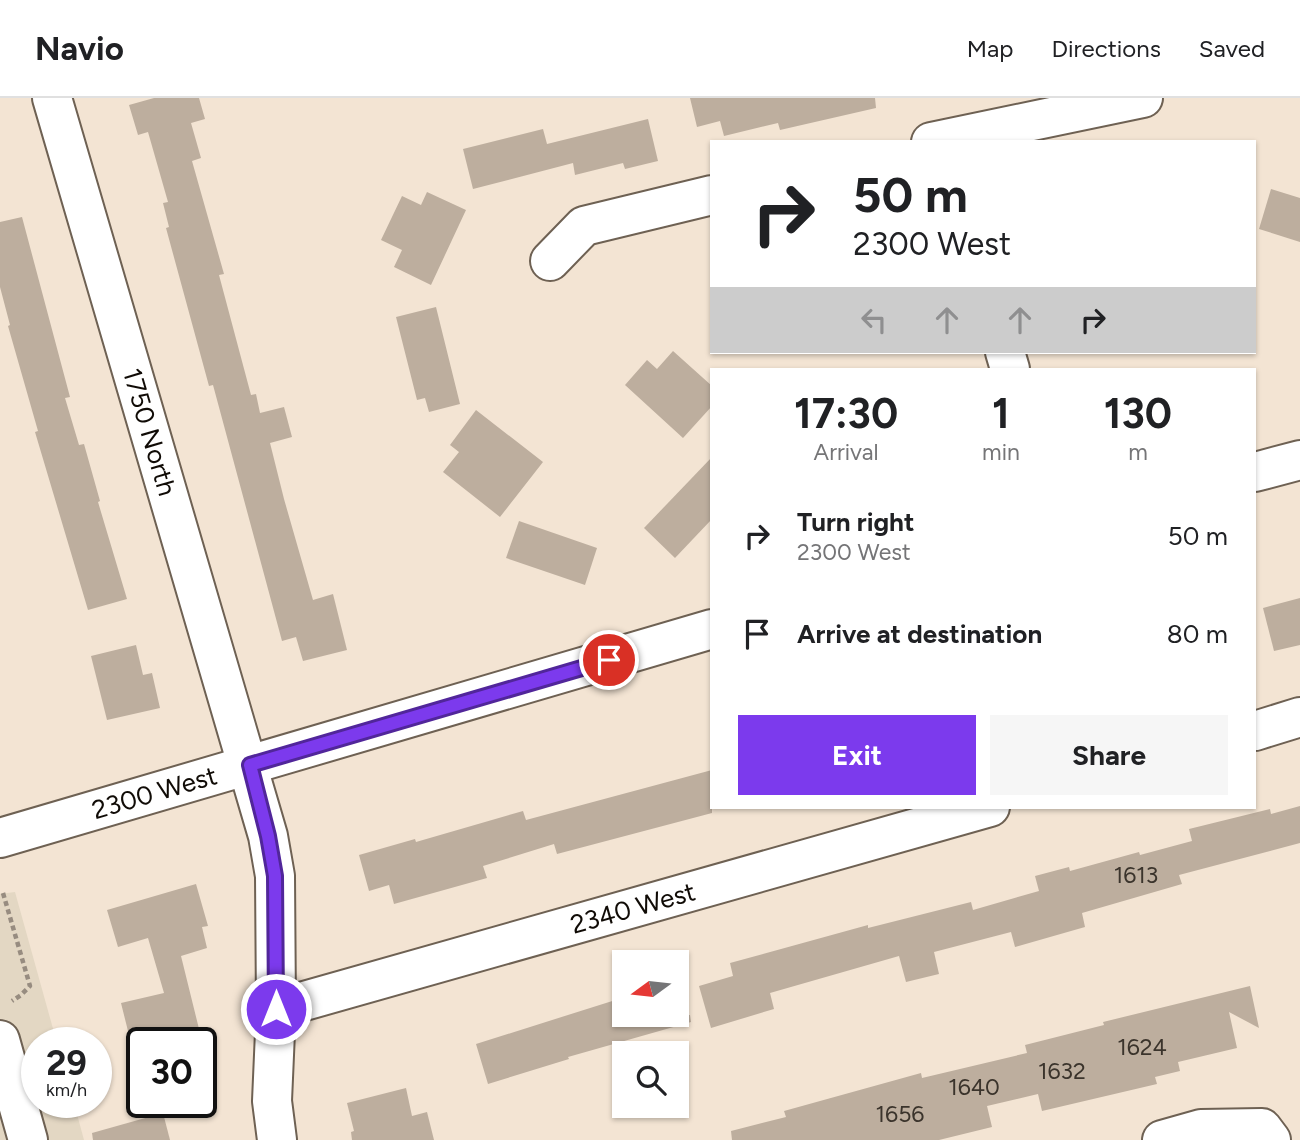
<!DOCTYPE html>
<style>
:root{--surface:#fff;--page:#f6f6f6;--text:#202124;--muted:#757577;--line:#e0e0e0;--accent:#7c3aed}
body{margin:0;font-family:Figtree,sans-serif;background:var(--page);color:var(--text);height:100vh;display:flex;flex-direction:column;font-size:26px;white-space:nowrap}
*{box-sizing:border-box;margin:0}
p{font-size:23px;color:var(--muted)}
.icon{flex:none;width:38px;height:38px;fill:none;stroke:currentColor;stroke-width:2;stroke-linecap:round;stroke-linejoin:round}
.map{position:relative;flex:1;overflow:hidden}
.panel{position:absolute;left:710px;top:270px;width:546px;height:441px;display:flex;flex-direction:column;background:var(--surface);border-radius:0px;box-shadow:0 2px 5px #0004}
.panel>*{flex:none}
.top-card{position:absolute;left:710px;top:42px;width:546px;height:214px;border-radius:0px;box-shadow:0 2px 5px #0004;background:#fff;color:var(--text);overflow:hidden}
.needle{width:46px;rotate:255deg}
.tools{position:absolute;left:612px;top:852px;display:grid;gap:14px}
.tools a{display:grid;place-items:center;width:77px;height:77px;border-radius:0px;background:var(--surface);box-shadow:0 2px 5px #0004;font-size:35px}
.speed{position:absolute;left:21px;top:929px;display:flex;gap:14px;font-size:35px;font-weight:700;text-align:center}
.speed>*{display:grid;place-content:center;width:91px;height:91px;border-radius:50%;background:var(--surface);box-shadow:0 2px 5px #0004;line-height:1}
.speed small{font-size:18px;font-weight:400}
.speed .limit{border:4px solid #111;border-radius:10px;background:#fff;color:#111}
.pin{position:absolute;display:grid;place-items:center;width:60px;height:60px;color:#fff;margin:-30px;border:4px solid #fff;border-radius:50%;box-shadow:0 2px 7px #0007}
.me{position:absolute;width:77px;margin:-38px;rotate:0deg;stroke-linejoin:round;filter:drop-shadow(0 0 5px #0008)}
.turn{display:flex;align-items:center;gap:24px;height:147px;padding:0 28px;font-size:32px}
.turn .icon{width:91px;height:91px;stroke-width:2.5}
.turn b{display:block;font-size:49px;line-height:60px}
.lanes{display:flex;align-items:center;height:66px;padding:0 28px;background:#0003;justify-content:center;gap:35px;direction:ltr}
.lanes .off{opacity:.35}
.eta{display:flex;justify-content:space-evenly;align-items:center;height:119px;text-align:center}
.eta b{font-size:42px;font-weight:700;line-height:49px}
.cta{display:flex;gap:14px;margin-top:auto;padding:14px 28px}
.cta a{flex:1;height:80px;border-radius:0px;background:var(--accent);color:#fff;font-size:28px;font-weight:700;line-height:80px;text-align:center}
.cta a+a{background:var(--page);color:var(--text)}
ul{padding:0;list-style:none}
li{display:flex;align-items:center;gap:21px;height:98px;padding:0 28px}
li div{flex:1}
li b{display:block;font-size:26px}
li em{font-style:normal}
header{display:flex;align-items:center;gap:42px;box-sizing:border-box;height:98px;padding:0 35px;background:var(--surface);border-bottom:2px solid var(--line)}
header strong{font-size:33px}
nav{display:flex;gap:38px;margin-inline-start:auto;font-size:24px}
.map>svg:first-child{display:block}
.education{fill:#e3d7c3}
.building{fill:#bdae9e}
.lines{fill:none;stroke-linecap:round;stroke-linejoin:round}
.minor-casing{stroke:#6e6153;stroke-width:42}
.major-casing{stroke:#6e6153;stroke-width:42}
.path{stroke:#978c80;stroke-width:4.5;stroke-dasharray:5 3.5;stroke-linecap:butt}
.minor{stroke:#fff;stroke-width:38}
.major{stroke:#fff;stroke-width:38}
.route-casing{stroke:#51269a;stroke-width:18}
.route{stroke:#7c3aed;stroke-width:12}
.labels{text-anchor:middle;stroke-width:5;stroke-linejoin:round;paint-order:stroke}
.number-label{font-size:23px;fill:#3b342c}
.street-label{font-size:26px;fill:#100b06;stroke:#fff}
</style>
<header>
<strong>Navio</strong>
<nav><a>Map</a><a>Directions</a><a>Saved</a></nav>
</header>
<div class="map">
<svg width="1300" height="1042" viewBox="0 0 1300 1042">
<rect width="100%" height="100%" fill="#f3e4d3"/>
<path class="education" d="M15 794 57 945H37V1004L74 1005 84 1042H0V796Z"/>
<g class="building">
<path d="M154 0H199L205 21 191 25 201 60 192 63 224 176 219 177 251 297 256 296 260 315 284 309 292 339 270 345 284 401 313 502 333 496 347 552 303 563 296 539 282 543 213 287 209 288 166 130 169 129 163 105 168 104 148 34 138 37 129 7Z"/>
<path d="M690 0H875L876 10 780 32 778 25 724 38 720 23 697 29Z"/>
<path d="M648 21 658 63 625 71 623 65 575 77 573 65 473 91 463 51 543 31 547 46Z"/>
<path d="M1271 91 1300 100V144L1259 131Z"/>
<path d="M427 94 466 112 431 187 394 169 402 152 381 142 402 98 421 107Z"/>
<path d="M22 119 70 299 65 300 79 347 84 346 100 403 98 404 127 501 88 512 35 334 38 333 8 228 10 227 0 189V124Z"/>
<path d="M436 209 460 306 429 314 425 300 417 302 396 219Z"/>
<path d="M673 253 712 288V308L683 340 625 287 647 262 657 271Z"/>
<path d="M476 312 543 364 500 419 443 374 459 354 450 347Z"/>
<path d="M712 359V421L675 460 644 430Z"/>
<path d="M519 423 597 450 585 487 506 460Z"/>
<path d="M1300 500V547L1274 553 1263 510Z"/>
<path d="M136 547 143 577 152 575 160 610 107 622 91 558Z"/>
<path d="M712 672V715L557 756 554 746 483 768 487 780 394 806 389 787 369 793 359 757 415 741 416 744 523 713 526 722Z"/>
<path d="M1300 708V745L1179 777 1182 786 1082 815 1085 829 1015 849 1011 834 934 854 939 876 906 884 899 858 770 895 774 911 711 930 699 888 733 878 730 865 868 827V830L971 804 973 812 1039 793 1035 778 1069 769 1070 773 1139 754 1140 757 1192 743 1189 731 1270 711 1271 716Z"/>
<path d="M196 786 208 828 202 829 207 850 181 858 201 939 179 945H131L121 905 164 895 148 840 118 849 107 812Z"/>
<path d="M1250 888 1259 930 1229 914 1237 950 1178 964 1180 973 1155 979 1157 986 1042 1013 1038 996 987 1008 992 1029 939 1042H732L731 1033 786 1019 784 1013 921 975 922 980 1027 955 1025 947 1104 927 1103 924Z"/>
<path d="M625 899V917H690L691 924 568 959 569 961 488 986 476 946Z"/>
<path d="M406 990 412 1018 427 1014 434 1042H352L351 1034 354 1033 347 1005Z"/>
<path d="M163 1015 170 1042H93L92 1035Z"/>
</g>
<g class="lines">
<defs>
<g id="minor">
<path id="s1" d="M52 0 268 738 275 778 276 911 272 1003 277 1042"/>
<path d="M931 44 1143 0"/>
<path d="M550 163 584 128 712 97"/>
<path d="M1005 254 1010 271"/>
<path d="M1255 633 1300 619"/>
<path id="s2" d="M276 911 990 709"/>
<path d="M0 942 28 1042"/>
<path d="M1162 1042 1201 1031 1262 1030 1271 1042"/>
</g>
<g id="major">
<path d="M1255 374 1300 362"/>
<path id="s3" d="M0 740 712 531"/>
</g>
</defs>
<use href="#minor" class="minor-casing"/>
<use href="#major" class="major-casing"/>
<path class="path" d="M3 795 30 888 21 897 12 903"/>
<use href="#minor" class="minor"/>
<use href="#major" class="major"/>
</g>
<g class="lines">
<defs>
<path id="route" d="M276 911 275 778 268 738 250 667 609 562"/>
</defs>
<use href="#route" class="route-casing"/>
<use href="#route" class="route"/>
</g>
<g class="labels">
<g class="number-label">
<text x="1136" y="785">1613</text>
<text x="1142" y="957">1624</text>
<text x="1062" y="981">1632</text>
<text x="974" y="997">1640</text>
<text x="900" y="1024">1656</text>
</g>
<g class="street-label">
<text dy="9" stroke="none"><textPath href="#s1" startOffset="348">1750 North</textPath></text>
<text dy="9" stroke="none"><textPath href="#s3" startOffset="161">2300 West</textPath></text>
<text dy="9" stroke="none"><textPath href="#s2" startOffset="371">2340 West</textPath></text>
</g>
</g>
</svg>
<div class="tools">
<a><svg class="needle" viewBox="-14 -14 28 28"><path d="M0-13l5 13h-10z" fill="#e53935"/><path d="M0 13l5-13h-10z" fill="#757577"/></svg></a>
<a><svg class="icon" aria-label="search" viewBox="0 0 24 24"><circle cx="10" cy="10" r="6"/><path d="M15 15l6 6"/></svg></a>
</div>
<div class="speed"><div>29<small>km/h</small></div><div class="limit">30</div></div>
<div class="pin" style="left:609px;top:562px;background:#d93025"><svg class="icon" aria-label="arrive" viewBox="0 0 24 24"><path d="M6 21V4h12l-3 4 3 4H6"/></svg></div>
<svg class="me" style="left:276px;top:911px" viewBox="-20 -20 40 40"><circle r="17" fill="#7c3aed" stroke="#fff" stroke-width="3"/><path d="M0-11L8 9 0 5-8 9z" fill="#fff"/></svg>
<div class="top-card">
<div class="turn"><svg class="icon" aria-label="right" viewBox="0 0 24 24"><path d="M7 20v-9h11M14 6l5 5-5 5"/></svg><div><b>50 m</b>2300 West</div></div>
<div class="lanes"><svg class="icon off" aria-label="left" viewBox="0 0 24 24"><path d="M17 20v-9H6M10 6l-5 5 5 5"/></svg><svg class="icon off" aria-label="ahead" viewBox="0 0 24 24"><path d="M12 20V5M6 11l6-6 6 6"/></svg><svg class="icon off" aria-label="ahead" viewBox="0 0 24 24"><path d="M12 20V5M6 11l6-6 6 6"/></svg><svg class="icon" aria-label="right" viewBox="0 0 24 24"><path d="M7 20v-9h11M14 6l5 5-5 5"/></svg></div>
</div>
<section class="panel">
<div class="eta">
<div><b>17:30</b><p>Arrival</p></div>
<div><b>1</b><p>min</p></div>
<div><b>130</b><p>m</p></div>
</div>
<ul>
<li><svg class="icon" aria-label="right" viewBox="0 0 24 24"><path d="M7 20v-9h11M14 6l5 5-5 5"/></svg><div><b>Turn right</b><p>2300 West</p></div><em>50 m</em></li>
<li><svg class="icon" aria-label="arrive" viewBox="0 0 24 24"><path d="M6 21V4h12l-3 4 3 4H6"/></svg><div><b>Arrive at destination</b></div><em>80 m</em></li>
</ul>
<div class="cta"><a>Exit</a><a>Share</a></div>
</section>
</div>
